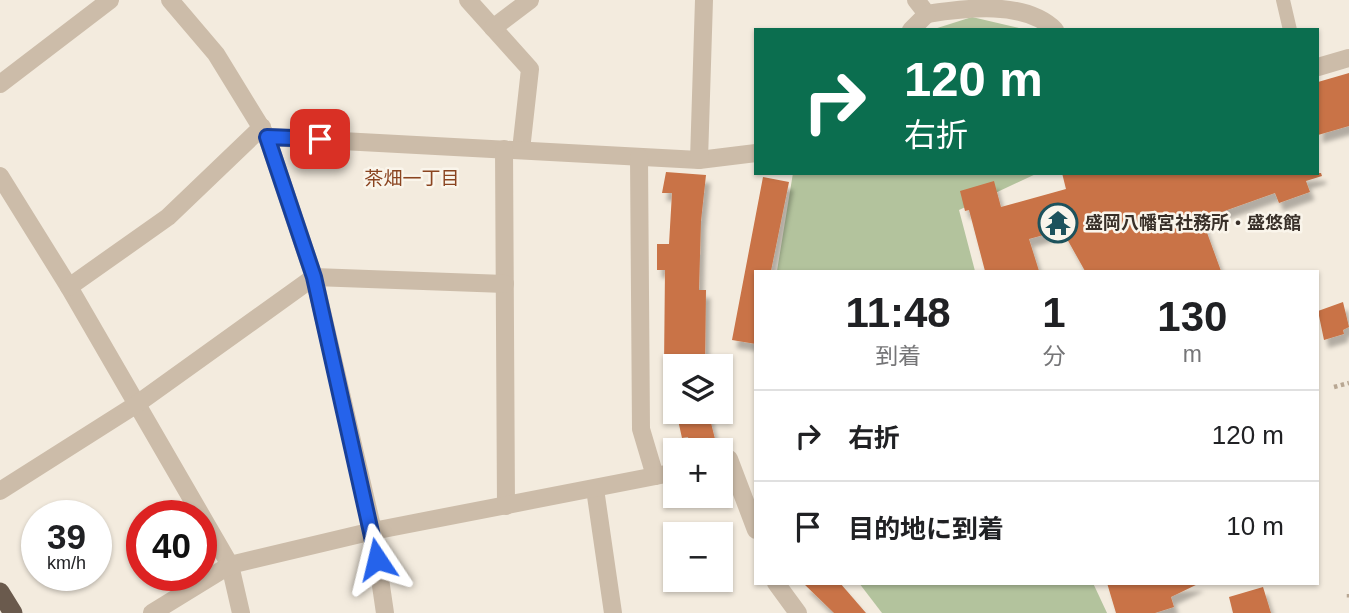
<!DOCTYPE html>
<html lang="ja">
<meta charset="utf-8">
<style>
:root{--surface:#fff;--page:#f2f2f2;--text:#202124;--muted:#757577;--line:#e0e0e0}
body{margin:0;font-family:Helvetica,"Noto Sans JP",sans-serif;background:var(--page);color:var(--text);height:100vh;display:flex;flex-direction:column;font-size:26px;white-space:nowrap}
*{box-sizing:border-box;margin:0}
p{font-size:23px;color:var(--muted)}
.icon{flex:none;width:38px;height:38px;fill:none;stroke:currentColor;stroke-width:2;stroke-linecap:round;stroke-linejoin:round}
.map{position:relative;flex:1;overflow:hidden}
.drawer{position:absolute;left:754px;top:270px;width:565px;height:315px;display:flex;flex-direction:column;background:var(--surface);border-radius:0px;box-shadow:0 2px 5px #0004}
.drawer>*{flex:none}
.banner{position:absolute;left:754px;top:28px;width:565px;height:147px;border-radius:0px;box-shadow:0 2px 5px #0004;background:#0b6e4f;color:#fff;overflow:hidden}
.buttons{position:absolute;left:663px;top:354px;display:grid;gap:14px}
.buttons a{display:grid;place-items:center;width:70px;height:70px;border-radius:0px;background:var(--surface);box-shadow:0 2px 5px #0004;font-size:35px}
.speed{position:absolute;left:21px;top:500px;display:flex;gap:14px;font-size:35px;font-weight:700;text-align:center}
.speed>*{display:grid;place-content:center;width:91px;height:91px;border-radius:50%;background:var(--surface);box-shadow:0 2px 5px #0004;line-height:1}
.speed small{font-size:18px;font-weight:400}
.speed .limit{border:10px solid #d22;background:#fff;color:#111}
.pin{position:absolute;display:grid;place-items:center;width:60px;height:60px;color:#fff;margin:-30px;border-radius:14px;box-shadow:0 4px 10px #0006}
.me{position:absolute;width:77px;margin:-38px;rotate:350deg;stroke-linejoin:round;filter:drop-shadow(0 0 5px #0008)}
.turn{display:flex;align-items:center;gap:24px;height:147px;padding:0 35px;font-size:32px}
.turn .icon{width:91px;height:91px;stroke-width:2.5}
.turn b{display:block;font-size:49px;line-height:60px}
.eta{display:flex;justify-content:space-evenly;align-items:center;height:119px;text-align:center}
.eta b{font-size:42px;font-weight:600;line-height:49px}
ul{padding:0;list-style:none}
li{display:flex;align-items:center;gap:21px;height:91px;padding:0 35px;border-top:2px solid var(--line)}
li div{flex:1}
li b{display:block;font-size:26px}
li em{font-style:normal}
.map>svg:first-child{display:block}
.green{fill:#b3c39d}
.building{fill:#c97346;filter:url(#shadow)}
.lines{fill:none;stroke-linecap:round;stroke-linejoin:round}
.path{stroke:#b8a793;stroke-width:4.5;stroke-dasharray:3.5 3.5;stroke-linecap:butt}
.service{stroke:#ccbca9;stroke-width:14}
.minor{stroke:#ccbca9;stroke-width:18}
.tertiary{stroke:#ccbca9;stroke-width:18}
.trunk{stroke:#6a5a4d;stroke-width:19}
.route-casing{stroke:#184099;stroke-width:18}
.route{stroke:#2563eb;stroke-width:12}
.labels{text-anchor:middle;stroke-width:5;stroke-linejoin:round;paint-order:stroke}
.poi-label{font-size:18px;font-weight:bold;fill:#393029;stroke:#faf5eb;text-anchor:start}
.neighbourhood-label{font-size:19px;fill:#8a4420;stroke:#faf5eb}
</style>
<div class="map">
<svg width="1349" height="613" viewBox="0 0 1349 613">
<defs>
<filter id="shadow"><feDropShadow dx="4.5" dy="8" stdDeviation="2" flood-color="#0004"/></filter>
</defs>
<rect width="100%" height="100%" fill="#f3ebde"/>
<g class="green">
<path d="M972 17 1023 29 1024 30H931Z"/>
<path d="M793 173H1038L959 210 975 271H777Z"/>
<path d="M859 583H1093L1107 613H882Z"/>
</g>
<g class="building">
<path d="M1349 73V126L1318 135V82Z"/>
<path d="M666 172 706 175 701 221 699 290H706L705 366H664L665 270H657V244H669L672 193H662Z"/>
<path d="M1062 173H1321L1322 176 1306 181 1310 192 1279 203 1275 193 1202 219 1221 271H1085L1062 230 1029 239 1039 271H985L969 210 965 211 960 191 994 181 1001 207 1066 189Z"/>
<path d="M763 177 789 182 771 271H756V344L732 340Z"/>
<path d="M1343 302 1349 327 1343 330 1344 334 1324 340 1318 311Z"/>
<path d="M676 411H708L716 443 691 450 688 437 682 438Z"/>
<path d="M803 583H840L866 613H834Z"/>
<path d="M1107 583H1200L1171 597 1174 607 1155 613H1116Z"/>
<path d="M1263 587 1271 613H1233L1229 597Z"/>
</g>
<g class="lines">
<g class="path">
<path d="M1334 387 1349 383"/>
<path d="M1349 594V598"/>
</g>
<path class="service" d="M1283 0 1290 30"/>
<g class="minor">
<path d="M468 0 530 69 521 150"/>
<path d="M916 0 927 14C965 8 1025 0 1055 30"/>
<path d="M493 28 530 0"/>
<path d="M911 30 927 14"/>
<path d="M1318 67 1349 58"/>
<path d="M267 137 699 160 756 153"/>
<path d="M504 149 506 506"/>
<path d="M639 157 641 429 655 476"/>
<path d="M699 160 704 0"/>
<path d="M0 176 69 287 230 565 241 613"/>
<path d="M69 287 168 217 262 127"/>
<path d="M721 461 729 459 756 530"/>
<path d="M595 489 613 613"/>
<path d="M0 491 137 404 314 277 505 284"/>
<path d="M776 583 798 613"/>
<path d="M152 613 230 565 373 531 676 472"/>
</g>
<g class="tertiary">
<path d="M170 0 216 54 267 137 314 277 373 531 385 613"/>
<path d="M0 84 110 0"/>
</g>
<path class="trunk" d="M0 592 13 613"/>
</g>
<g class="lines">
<defs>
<path id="route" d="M320 139 267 137 314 277 377 559"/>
</defs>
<use href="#route" class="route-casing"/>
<use href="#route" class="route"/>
</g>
<defs>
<symbol id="temple-ring" viewBox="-11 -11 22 22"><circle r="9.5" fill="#faf5eb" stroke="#1d525c" stroke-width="1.5"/><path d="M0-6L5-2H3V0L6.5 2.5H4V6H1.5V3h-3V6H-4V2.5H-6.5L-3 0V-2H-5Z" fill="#1d525c"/></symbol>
</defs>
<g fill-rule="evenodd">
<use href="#temple-ring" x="1036" y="201" width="44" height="44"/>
</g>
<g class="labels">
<g class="poi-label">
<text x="1085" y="229">盛岡八幡宮社務所・盛悠館</text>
</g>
<g class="neighbourhood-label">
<text x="412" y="185">茶畑一丁目</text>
</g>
</g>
</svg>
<div class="buttons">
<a><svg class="icon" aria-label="layers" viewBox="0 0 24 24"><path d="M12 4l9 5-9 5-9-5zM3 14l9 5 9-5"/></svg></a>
<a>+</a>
<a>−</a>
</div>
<div class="speed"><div>39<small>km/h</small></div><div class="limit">40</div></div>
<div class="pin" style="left:320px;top:139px;background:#d93025"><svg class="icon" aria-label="arrive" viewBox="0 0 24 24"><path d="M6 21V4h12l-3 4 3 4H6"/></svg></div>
<svg class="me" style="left:377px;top:559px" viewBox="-20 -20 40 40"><path d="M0-17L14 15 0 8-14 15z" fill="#2563eb" stroke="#fff" stroke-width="4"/></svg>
<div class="banner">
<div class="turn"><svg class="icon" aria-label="right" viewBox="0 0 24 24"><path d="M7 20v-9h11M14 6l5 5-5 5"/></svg><div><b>120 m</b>右折</div></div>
</div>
<section class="drawer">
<div class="eta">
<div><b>11:48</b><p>到着</p></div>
<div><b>1</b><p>分</p></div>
<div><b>130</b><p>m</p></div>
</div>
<ul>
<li><svg class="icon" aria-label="right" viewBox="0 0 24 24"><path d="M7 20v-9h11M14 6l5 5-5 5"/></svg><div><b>右折</b></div><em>120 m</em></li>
<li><svg class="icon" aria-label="arrive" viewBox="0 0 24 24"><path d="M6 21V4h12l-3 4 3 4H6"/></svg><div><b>目的地に到着</b></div><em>10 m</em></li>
</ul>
</section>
</div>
